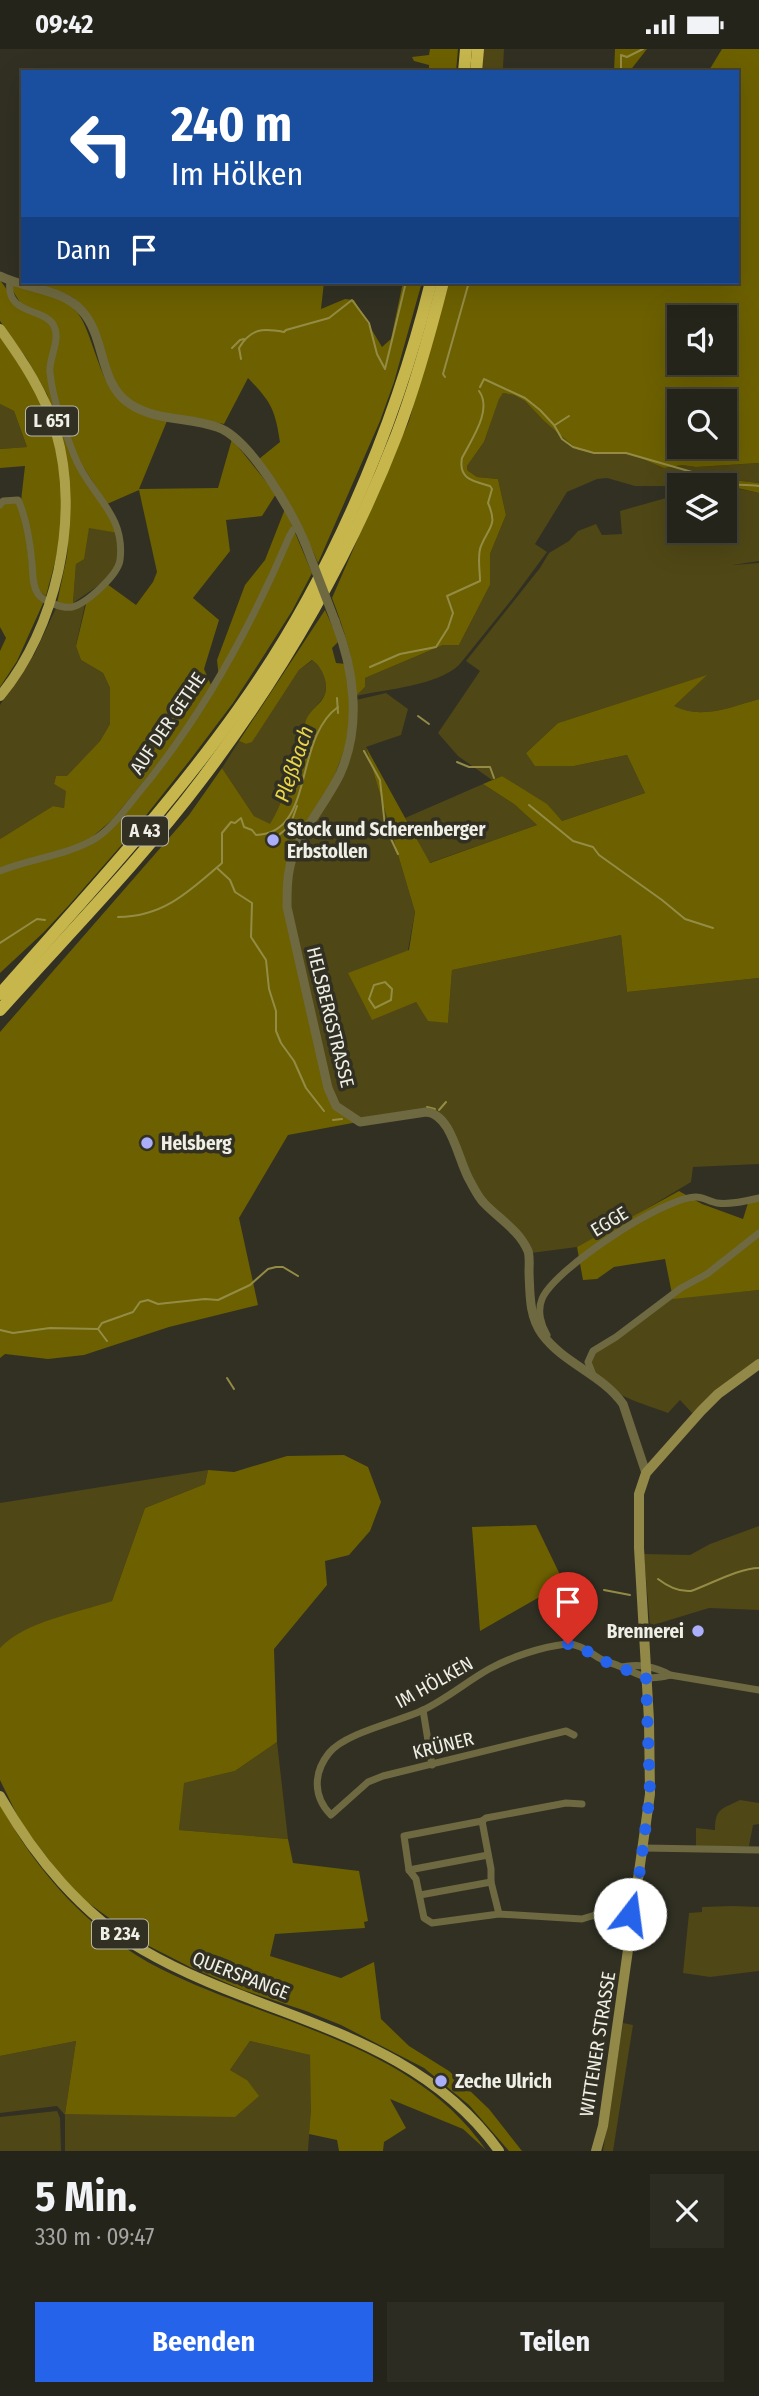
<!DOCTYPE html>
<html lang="de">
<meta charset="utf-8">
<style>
:root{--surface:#25241a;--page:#2d2c23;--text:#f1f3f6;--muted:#a3a4a2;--line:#424139;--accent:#2563eb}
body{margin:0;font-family:"Fira Sans Condensed",sans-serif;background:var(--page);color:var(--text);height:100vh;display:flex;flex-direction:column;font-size:26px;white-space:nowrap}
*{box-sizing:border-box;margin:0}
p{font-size:23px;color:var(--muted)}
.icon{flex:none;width:38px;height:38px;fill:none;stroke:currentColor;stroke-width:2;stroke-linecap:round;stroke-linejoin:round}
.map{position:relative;height:2102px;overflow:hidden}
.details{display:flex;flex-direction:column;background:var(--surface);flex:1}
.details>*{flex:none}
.guide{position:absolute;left:21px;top:21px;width:718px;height:214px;border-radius:0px;box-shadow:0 7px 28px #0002,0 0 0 2px var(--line);background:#1a4fa0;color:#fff;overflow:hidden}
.buttons{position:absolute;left:667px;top:256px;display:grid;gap:14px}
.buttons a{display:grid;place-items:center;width:70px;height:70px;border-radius:0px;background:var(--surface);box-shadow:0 7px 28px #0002,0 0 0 2px var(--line);font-size:35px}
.pin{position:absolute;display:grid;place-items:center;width:60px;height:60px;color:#fff;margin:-72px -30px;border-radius:50% 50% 50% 0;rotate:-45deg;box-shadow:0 0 7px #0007}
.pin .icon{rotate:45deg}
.me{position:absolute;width:77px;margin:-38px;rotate:15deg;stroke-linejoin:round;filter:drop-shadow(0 0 5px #0008)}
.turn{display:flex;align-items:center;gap:24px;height:147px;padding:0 35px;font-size:32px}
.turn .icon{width:91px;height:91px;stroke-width:2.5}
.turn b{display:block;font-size:49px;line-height:60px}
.then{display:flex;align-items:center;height:66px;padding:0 35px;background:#0003;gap:14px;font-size:26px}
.round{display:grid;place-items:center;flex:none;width:74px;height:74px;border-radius:0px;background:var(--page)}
.head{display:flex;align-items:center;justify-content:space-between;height:119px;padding:0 35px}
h1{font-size:42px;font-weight:700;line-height:52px}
.cta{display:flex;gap:14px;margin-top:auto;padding:14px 35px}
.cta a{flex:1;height:80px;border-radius:0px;background:var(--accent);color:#fff;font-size:28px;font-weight:700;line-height:80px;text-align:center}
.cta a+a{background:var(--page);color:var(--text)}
.status{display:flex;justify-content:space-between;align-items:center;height:49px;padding:0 35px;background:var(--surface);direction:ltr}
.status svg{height:19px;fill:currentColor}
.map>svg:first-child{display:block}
.green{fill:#4f4715}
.forest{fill:#6c6000;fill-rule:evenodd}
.water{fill:#6d6100;stroke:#948c45;stroke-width:2}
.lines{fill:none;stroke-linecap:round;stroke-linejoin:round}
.stream{stroke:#948c45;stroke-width:2}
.minor{stroke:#6e6941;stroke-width:7}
.tertiary{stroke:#6e6941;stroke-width:9}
.secondary{stroke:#928848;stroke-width:10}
.primary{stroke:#ada04b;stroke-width:10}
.motorway{stroke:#c6b64c;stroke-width:12}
.tertiary-bridge{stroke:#6e6941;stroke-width:9}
.route{stroke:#2563eb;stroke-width:12;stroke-dasharray:0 21.6}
.poi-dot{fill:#abaffb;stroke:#313023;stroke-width:2.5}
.labels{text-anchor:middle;stroke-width:7;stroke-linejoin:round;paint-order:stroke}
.shield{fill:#313023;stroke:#b7b6ac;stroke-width:2}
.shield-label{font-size:18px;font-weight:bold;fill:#f0efe7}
.street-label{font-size:19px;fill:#f0efe7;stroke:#313023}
.poi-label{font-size:19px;font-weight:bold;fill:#f0efe7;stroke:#313023;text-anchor:start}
.water-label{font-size:21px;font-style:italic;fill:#ead647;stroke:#313023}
</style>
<div class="status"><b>09:42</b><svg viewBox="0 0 49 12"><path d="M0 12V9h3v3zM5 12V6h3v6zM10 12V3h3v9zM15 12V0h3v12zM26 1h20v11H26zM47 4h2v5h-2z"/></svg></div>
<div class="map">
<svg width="759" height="2102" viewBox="0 0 759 2102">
<rect width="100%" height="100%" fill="#313023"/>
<g class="green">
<path d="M483 0H504L503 19 520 23H482Z"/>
<path d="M503 344 514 346 525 352 543 371 591 404H628L664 419 682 416 696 418 759 414V434L715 429 711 434 721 436H679V481H724L725 437 759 444V512L733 516 759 514V650C731 658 701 671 673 657L705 627 558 674 526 704 574 717 627 706 645 744 562 772 502 727 492 731 458 707 438 684 480 622 466 612 540 519 549 504 569 492 578 482 596 475 602 486 622 485 620 462 666 449V437H635L607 429 597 430 567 443 535 495 547 503 513 549 459 616C437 637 386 640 356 647L365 638V629L443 596H459L490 536V505L506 466 498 430 477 428 467 421V417L484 393 499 349Z"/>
<path d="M0 355 14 362 27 398 0 400Z"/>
<path d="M89 478 118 484V516L105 532 73 554 76 515 85 493Z"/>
<path d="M86 551 76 596 81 611 103 624 110 639V675L100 692 67 728 56 727 54 735 67 741 64 759 53 757 0 790V656L34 606 57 557 66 561Z"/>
<path d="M313 611C321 617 329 634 325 645 321 655 309 661 306 672 294 706 289 744 270 776L254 767 222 719 239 692 246 695 252 692 299 621Z"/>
<path d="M386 644 408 660 401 686 366 698 415 863 408 901 416 953 428 971 448 974 452 921 621 886 627 943 759 929V1115L693 1118 691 1133 618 1177 577 1198 531 1204 485 1152 439 1064 361 1070 338 1056 329 1039 289 858 288 832 356 651Z"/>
<path d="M483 735 514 755 537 776 429 814 405 769Z"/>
<path d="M759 1241V1311L693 1365 680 1351 668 1364C637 1352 602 1346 590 1312L594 1305 673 1249Z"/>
<path d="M208 1421 205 1435 145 1459 112 1552 0 1599V1454Z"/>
<path d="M759 1477V1561L709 1559 650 1577 644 1505 690 1506 710 1495Z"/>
<path d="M277 1693 288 1790 179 1781 183 1734 235 1722Z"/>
<path d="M740 1751 759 1754V1775L753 1776 749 1797H696V1779L715 1781C715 1759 722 1760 740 1751Z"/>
<path d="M733 1857 759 1858V1922L710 1928 683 1924 689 1864 702 1863V1858Z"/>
<path d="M623 1974 633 1976 613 2102H603Z"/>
<path d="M76 1992 65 2065 247 2031 230 2021 250 1992 311 2006V2060L308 2102H65V2066L57 2057 0 2064V2007Z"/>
<path d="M57 2062 60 2069 61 2102H0V2068Z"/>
</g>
<g class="forest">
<path d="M430 0H458L456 23H429V16L414 12 412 8 429 6Z"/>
<path d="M615 0H647L629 23H614Z"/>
<path d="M722 0H759V414L696 418 682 416 664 419 628 404 609 405 578 401 543 371 525 352 514 346 503 344 499 350 484 393 467 417V421L477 428 498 430 506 466 490 505V536L459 596H443L365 629V638L356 647C355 614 344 580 332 549L409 372 449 233H737V23H708ZM679 268H724V313H679ZM679 352H724V397H679Z"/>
<path d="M0 231 20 259 47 272 52 278 54 287 48 321 74 411 111 467 118 484 89 479 84 510 76 515 73 554 66 558 57 554 67 507 70 462 67 423 60 384 47 345 27 310 0 272Z"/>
<path d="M25 233H324L321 260 345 250 354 251 382 298 391 290 403 233H422L394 333 380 372 318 514C302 476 284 443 259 410L280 393C275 360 271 353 248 329L224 375C197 369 151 367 130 351 99 327 101 265 72 248 59 240 40 237 25 233Z"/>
<path d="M8 234C24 239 57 245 69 255 80 264 84 274 89 287 107 336 110 361 167 372L139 440 218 439 232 390 276 445 262 467 226 471 230 502 193 549 219 571 204 620 211 636 175 694 112 771 91 789 68 800 0 820V790L53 757 64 759 66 742 54 735 56 727H67L100 692 110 675V639L103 624 81 611 76 597 87 551 107 535 136 556 153 533 157 523 139 441 107 455 77 408 57 350 51 321 56 277 21 255Z"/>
<path d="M0 285C12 304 26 323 37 343 52 371 64 431 63 463 62 491 53 520 46 547L38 542 21 452 25 417 0 419V400L27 398 14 362 0 355Z"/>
<path d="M715 429 759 434V444L711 433Z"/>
<path d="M18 453 25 480 31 532 44 552 17 612 0 638V602L6 589 0 578V454Z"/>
<path d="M285 460 312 524 292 562 261 611 233 654 190 711 132 784 70 855 44 883 0 924V824L71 803 116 773 219 629 217 611 245 536 265 511Z"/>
<path d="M325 561 339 592 332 599 336 614 346 615 350 635V673L344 701 335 725 285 833 336 1058 358 1073 288 1086 239 1169 258 1256 169 1278 84 1306 48 1310 5 1305 0 1309V983L189 766 222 719 254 767 270 775C289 744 294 706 306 671 309 661 322 655 325 645 329 634 321 616 312 611L299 621 252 693 246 695 239 692Z"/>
<path d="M707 626 674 657C701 671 731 658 759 650V929L627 943 621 886 452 921 448 974 428 972 416 953 372 971 348 924 409 901 415 863 366 698 430 814 537 776 514 755 483 735 502 727 547 755 562 772 645 744 627 706 574 717H535L526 704 558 674Z"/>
<path d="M679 1142 702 1155 743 1170 749 1151 759 1147V1241L673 1250 665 1210 614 1218 597 1230 583 1231 577 1198Z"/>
<path d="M344 1406 368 1418 381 1453 370 1482 349 1506 325 1512 327 1536 274 1600 277 1693 235 1722 184 1734 179 1781 288 1790 293 1814 359 1822 368 1872 364 1873 365 1879 275 1885 270 1907 341 1929 374 1913 381 1970 409 1997 449 2022 489 2060 522 2102H509L469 2056 424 2019 341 1976 306 1962 243 1941 190 1918 145 1895 83 1850 58 1823 21 1774 0 1731V1599C25 1572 78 1564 112 1552L145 1459 205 1435 208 1421 234 1423 287 1407Z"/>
<path d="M536 1476 564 1534 480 1582 472 1478Z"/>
<path d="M0 1755C36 1823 92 1885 161 1920 270 1975 412 1993 486 2101L463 2080 390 2050 406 2079 384 2093 383 2102H339L337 2091 309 2085 311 2060 310 2006 250 1992 230 2021 247 2031 259 2047 235 2068 65 2065 76 1992 0 2007Z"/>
</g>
<path class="water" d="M385 933 392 940 391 951 375 959 369 950 374 936Z"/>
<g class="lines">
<g class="stream">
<path d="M621 23V6L627 8 643 0"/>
<path d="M232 299 240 291 244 290"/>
<path d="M241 310 239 299C251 279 263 279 284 283L286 281 329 269 352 251 369 274 377 305 385 320 406 233"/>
<path d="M445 328 443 325 469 233"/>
<path d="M480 338 484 330 525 349 540 361 554 376 562 390 573 398 594 404H626L692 423"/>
<path d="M555 376 569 367"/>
<path d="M700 427C716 439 739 434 759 437"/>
<path d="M370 618 400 605 436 598 448 579 453 564 447 547 480 532C480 521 477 506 481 497 489 477 498 477 488 454L492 440 490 437C473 432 458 430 462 409 471 391 493 361 479 342"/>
<path d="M337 649 338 664"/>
<path d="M418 667 429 675"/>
<path d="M364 702 380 731 385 777 398 805"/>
<path d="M457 713 469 718H490L494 729"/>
<path d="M529 756 573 792 593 798 599 806 662 851 685 870 713 879"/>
<path d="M275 789 290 777 297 757"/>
<path d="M217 819 230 831 235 843 252 854 251 888 266 911 269 940 276 962V982L281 994 294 1012 306 1039 324 1062"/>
<path d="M118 868C163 868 190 842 222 814V784L231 773 235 774 241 769 244 778 252 781 256 786C315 785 293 690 338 658"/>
<path d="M0 894 37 870 45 871"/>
<path d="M427 1058 435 1060"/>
<path d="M439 1061 446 1053"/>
<path d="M333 1071 342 1070"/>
<path d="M98 1280 107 1292"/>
<path d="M0 1281 13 1284 50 1279 98 1280 102 1274 133 1263 140 1253 148 1251 158 1255 205 1250 218 1251 250 1236 268 1220 276 1218H283L298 1227"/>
<path d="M227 1329 234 1340"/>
<path d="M658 1530C667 1537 679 1543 691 1542 711 1535 739 1519 759 1519"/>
<path d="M604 1541 630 1546"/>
</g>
<g class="minor">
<path d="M0 456 3 452 18 451C27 470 30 493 32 514 33 524 32 536 38 545 43 552 63 560 72 558 86 555 118 526 120 511 126 464 89 446 74 406 64 380 53 352 50 324 48 310 61 292 54 277 45 258 5 267 10 232"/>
<path d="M0 822C29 810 63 807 91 792 109 783 123 763 136 747 200 671 250 580 289 488L293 481 298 478"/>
<path d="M547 1286C541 1276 537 1262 542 1250 554 1220 664 1148 696 1148 703 1148 710 1153 717 1154 730 1156 746 1152 759 1149"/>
<path d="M593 1326 588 1313 593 1302 616 1288 681 1239 707 1225 759 1184"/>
<path d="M622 1618C638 1614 656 1618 670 1626"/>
<path d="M423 1661 432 1716"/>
<path d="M574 1686 566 1682 383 1727 368 1733 331 1766C313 1748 313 1724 329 1704 345 1684 397 1673 421 1662 445 1651 466 1633 489 1620 511 1608 541 1598 566 1595 578 1594 589 1603 599 1609 606 1613 612 1614 619 1617 641 1625 643 1633 670 1626L759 1641"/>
<path d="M482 1772 486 1769 566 1754 582 1755"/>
<path d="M644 1799 759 1801"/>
<path d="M409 1821 488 1806"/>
<path d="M420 1846 491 1833"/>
<path d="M499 1865 491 1833V1820L482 1772 404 1787 409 1821 416 1830 424 1869 432 1874 499 1865 582 1870 608 1862 634 1865"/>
</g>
<g class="tertiary">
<path d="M0 227C26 240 63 240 82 262 106 288 98 334 130 355 155 372 189 368 217 378 250 389 292 463 305 494"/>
<path d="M335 572C354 620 362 676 340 725 326 754 303 779 292 810 287 825 287 842 287 858L328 1039 336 1057 360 1073 426 1063C452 1065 458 1112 470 1132 474 1139 478 1148 484 1154 499 1170 519 1181 528 1202 530 1208 529 1216 529 1223 530 1245 529 1267 542 1285 564 1315 602 1325 623 1355L646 1424"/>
</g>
<path class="secondary" d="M596 2102 603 2077 613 2007 650 1745 649 1671 639 1499V1445L646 1424 701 1362 718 1345 759 1315"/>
<g class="primary">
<path d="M0 280C23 312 45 345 56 383 81 468 56 580 0 647"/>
<path d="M0 1747C34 1807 82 1866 143 1901 263 1971 412 1980 499 2102"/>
</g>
<g class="motorway">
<path d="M464 23 466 0"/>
<path d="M476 23 478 0"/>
<path d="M0 945C82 852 166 762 238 661 328 536 394 382 431 233"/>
<path d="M0 961C68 885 141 811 202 730 282 624 349 509 397 385 416 335 430 284 443 233"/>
</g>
<path class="tertiary-bridge" d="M305 494 335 572"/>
</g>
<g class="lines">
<path class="route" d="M568 1595H575L604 1612 646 1629 650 1745 634 1865H630"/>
</g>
<g class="poi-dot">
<circle cx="273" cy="791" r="7"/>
<circle cx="147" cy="1094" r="7"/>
<circle cx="698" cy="1582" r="7"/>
<circle cx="441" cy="2032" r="7"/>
</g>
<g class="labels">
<g class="shield">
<rect x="26" y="357.5" width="52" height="29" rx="5"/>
<rect x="122" y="767.5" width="46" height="29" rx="5"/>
<rect x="92" y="1870.5" width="56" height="29" rx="5"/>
</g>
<g class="shield-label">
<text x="52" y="378">L 651</text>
<text x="145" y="788">A 43</text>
<text x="120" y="1891">B 234</text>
</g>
<g class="street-label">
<text transform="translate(167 674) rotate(-56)" y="7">AUF DER GETHE</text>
<text transform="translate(331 968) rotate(76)" y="7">HELSBERGSTRASSE</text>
<text transform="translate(609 1172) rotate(-31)" y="7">EGGE</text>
<text transform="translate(434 1633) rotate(-29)" y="7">IM HÖLKEN</text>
<text transform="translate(443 1696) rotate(-14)" y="7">KRÜNER</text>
<text transform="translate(241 1926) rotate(21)" y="7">QUERSPANGE</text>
<text transform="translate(597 1995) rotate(-81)" y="7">WITTENER STRASSE</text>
</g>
<g class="poi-label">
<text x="287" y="787">Stock und Scherenberger<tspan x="287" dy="22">Erbstollen</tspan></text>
<text x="161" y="1101">Helsberg</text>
<text x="684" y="1589" text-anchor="end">Brennerei</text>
<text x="455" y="2039">Zeche Ulrich</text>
</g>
<g class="water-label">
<text transform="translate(294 715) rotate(-71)" y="7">Pleßbach</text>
</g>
</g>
</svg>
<div class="buttons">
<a><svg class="icon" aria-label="sound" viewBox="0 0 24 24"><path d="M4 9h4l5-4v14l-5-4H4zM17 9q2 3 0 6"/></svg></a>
<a><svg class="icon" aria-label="search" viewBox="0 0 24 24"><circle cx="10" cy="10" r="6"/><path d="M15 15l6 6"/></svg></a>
<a><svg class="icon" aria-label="layers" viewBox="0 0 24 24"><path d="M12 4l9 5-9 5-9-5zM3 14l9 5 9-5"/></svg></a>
</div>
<div class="pin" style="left:568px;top:1595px;background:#d93025"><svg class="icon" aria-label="arrive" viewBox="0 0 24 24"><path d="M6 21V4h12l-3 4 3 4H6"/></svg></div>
<svg class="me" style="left:630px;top:1865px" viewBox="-20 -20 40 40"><circle r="19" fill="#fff"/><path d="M0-13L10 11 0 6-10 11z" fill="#2563eb"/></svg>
<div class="guide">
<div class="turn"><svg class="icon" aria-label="left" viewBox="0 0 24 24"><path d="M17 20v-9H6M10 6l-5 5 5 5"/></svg><div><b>240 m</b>Im Hölken</div></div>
<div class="then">Dann<svg class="icon" aria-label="arrive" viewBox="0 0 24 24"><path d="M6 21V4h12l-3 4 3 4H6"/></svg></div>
</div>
</div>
<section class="details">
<div class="head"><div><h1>5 Min.</h1><p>330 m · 09:47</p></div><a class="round"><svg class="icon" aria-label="close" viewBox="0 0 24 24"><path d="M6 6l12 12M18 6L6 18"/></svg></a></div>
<div class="cta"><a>Beenden</a><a>Teilen</a></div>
</section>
